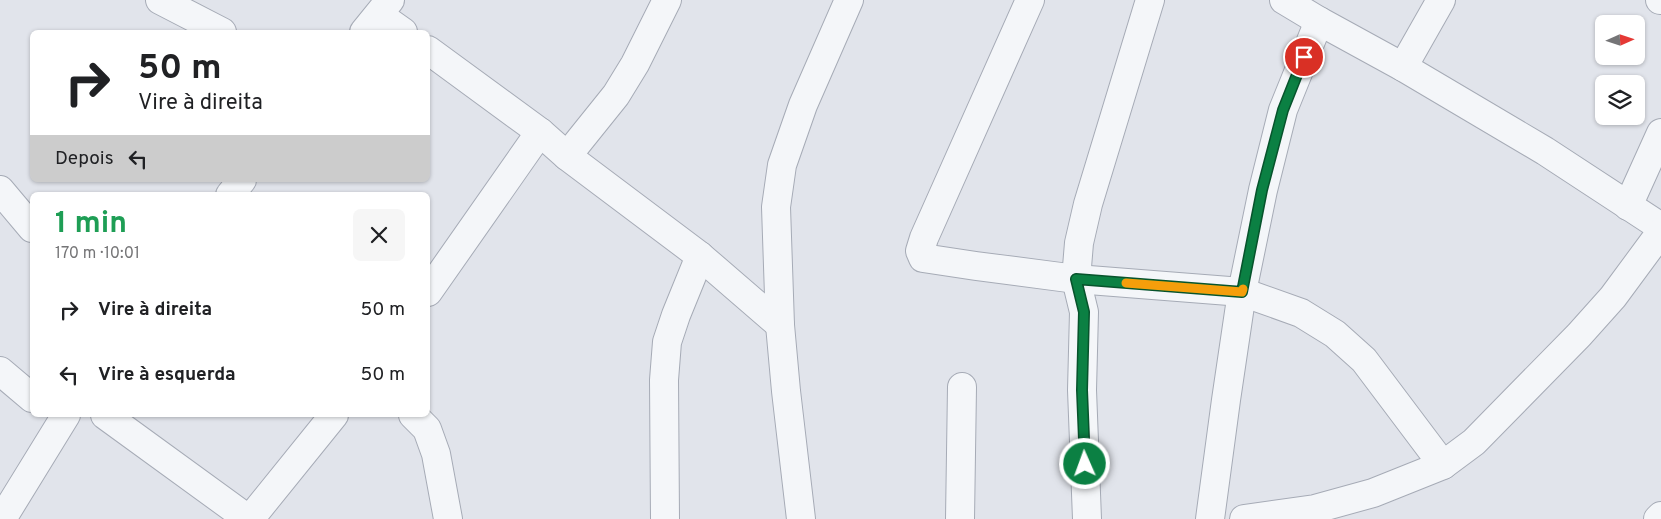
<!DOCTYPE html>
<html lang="pt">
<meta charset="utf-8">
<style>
:root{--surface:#fff;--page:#f6f6f6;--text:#202124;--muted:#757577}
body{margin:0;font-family:Overpass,sans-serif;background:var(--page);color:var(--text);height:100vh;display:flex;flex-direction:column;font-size:19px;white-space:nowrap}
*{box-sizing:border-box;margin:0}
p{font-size:16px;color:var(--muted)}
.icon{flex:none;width:28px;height:28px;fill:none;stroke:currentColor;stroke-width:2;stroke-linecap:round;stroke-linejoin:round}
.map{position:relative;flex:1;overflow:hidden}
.panel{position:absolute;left:30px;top:192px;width:400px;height:225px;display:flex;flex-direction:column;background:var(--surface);border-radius:8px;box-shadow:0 1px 4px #0004}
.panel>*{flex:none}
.hud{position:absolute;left:30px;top:30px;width:400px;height:152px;border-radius:8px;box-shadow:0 1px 4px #0004;background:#fff;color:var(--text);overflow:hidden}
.needle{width:32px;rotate:87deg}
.buttons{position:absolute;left:1595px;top:15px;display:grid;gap:10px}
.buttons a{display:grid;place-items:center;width:50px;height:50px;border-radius:8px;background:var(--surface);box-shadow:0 1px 4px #0004;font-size:25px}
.pin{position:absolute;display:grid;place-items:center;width:42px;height:42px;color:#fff;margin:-21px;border:2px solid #fff;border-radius:50%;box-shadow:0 1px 5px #0007}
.me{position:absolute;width:55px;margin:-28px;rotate:358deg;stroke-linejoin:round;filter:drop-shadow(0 0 4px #0008)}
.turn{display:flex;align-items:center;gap:18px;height:105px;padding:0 25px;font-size:22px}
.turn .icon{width:65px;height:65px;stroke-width:2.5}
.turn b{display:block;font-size:35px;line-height:42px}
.then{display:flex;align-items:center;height:48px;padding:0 25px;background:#0003;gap:10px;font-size:19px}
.round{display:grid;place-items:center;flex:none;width:52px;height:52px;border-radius:8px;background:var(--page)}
.head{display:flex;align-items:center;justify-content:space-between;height:85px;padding:0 25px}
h1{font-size:30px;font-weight:700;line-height:38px;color:#1e9e55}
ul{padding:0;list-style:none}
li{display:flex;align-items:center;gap:15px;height:65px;padding:0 25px}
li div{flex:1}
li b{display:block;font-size:19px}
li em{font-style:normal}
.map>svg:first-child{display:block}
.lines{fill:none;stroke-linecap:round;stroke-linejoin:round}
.minor-casing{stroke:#a6abb6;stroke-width:30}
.minor{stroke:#f4f6f9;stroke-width:28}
.route-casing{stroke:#07532c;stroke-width:12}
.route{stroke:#0b8043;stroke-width:9}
.slow{stroke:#f59e0b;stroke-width:9}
</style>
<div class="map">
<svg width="1661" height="519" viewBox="0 0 1661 519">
<rect width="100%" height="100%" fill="#e1e4eb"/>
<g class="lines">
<defs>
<g id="minor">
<path d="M160 0 222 32"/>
<path d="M1030 0 924 238 920 251 923 258 976 266 1076 279 1242 292 1301 313 1335 334 1364 360 1443 465"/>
<path d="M1284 0 1319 21 1403 67 1545 151 1661 227"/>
<path d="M1660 0H1661"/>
<path d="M379 15 403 32"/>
<path d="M364 32 390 0"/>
<path d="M428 50 540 132 567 156 700 256 780 325"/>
<path d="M1403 67 1441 0"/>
<path d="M567 156 616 95 635 64 667 0"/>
<path d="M0 190 32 228"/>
<path d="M230 195 242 180"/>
<path d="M1628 206 1661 133"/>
<path d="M428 292 540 132"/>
<path d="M0 371 32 398"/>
<path d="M105 415 248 519"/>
<path d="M413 415 427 429 436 454 448 519"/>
<path d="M2 519 66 415"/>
<path d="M250 519 334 415"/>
<path d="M665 519 664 380 667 342 676 315 700 256"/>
<path d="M801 519 786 391 780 325 776 207 782 165 803 105 849 0"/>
<path d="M960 519 962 387"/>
<path d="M1087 519 1082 390 1084 312 1076 279 1079 243 1088 204 1150 0"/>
<path d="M1210 519 1226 400 1242 292 1263 190 1283 110 1319 21"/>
<path d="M1244 519 1315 509 1373 493 1443 465 1474 442 1579 335 1613 297 1661 232"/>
<path d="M1658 519 1661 516"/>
</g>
</defs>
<use href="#minor" class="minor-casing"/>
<use href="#minor" class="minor"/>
</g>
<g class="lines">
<defs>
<path id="route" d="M1085 464 1082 390 1084 312 1076 279 1242 292 1262 190 1283 110 1304 57"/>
</defs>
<use href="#route" class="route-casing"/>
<use href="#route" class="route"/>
<path class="slow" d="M1126 283 1242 292 1243 289"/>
</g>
</svg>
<div class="buttons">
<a><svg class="needle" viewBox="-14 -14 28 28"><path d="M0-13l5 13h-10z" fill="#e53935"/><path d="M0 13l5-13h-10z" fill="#757577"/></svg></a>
<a><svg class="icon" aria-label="layers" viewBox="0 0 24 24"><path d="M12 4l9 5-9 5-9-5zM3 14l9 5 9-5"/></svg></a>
</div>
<div class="pin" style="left:1304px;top:57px;background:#d93025"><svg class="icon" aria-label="arrive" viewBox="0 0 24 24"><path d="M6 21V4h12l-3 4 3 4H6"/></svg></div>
<svg class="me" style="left:1085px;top:464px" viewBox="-20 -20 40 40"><circle r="17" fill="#0b8043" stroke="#fff" stroke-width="3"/><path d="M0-11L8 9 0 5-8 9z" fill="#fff"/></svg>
<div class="hud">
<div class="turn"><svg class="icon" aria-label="right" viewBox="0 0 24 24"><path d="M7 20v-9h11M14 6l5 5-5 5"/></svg><div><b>50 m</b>Vire à direita</div></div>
<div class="then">Depois<svg class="icon" aria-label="left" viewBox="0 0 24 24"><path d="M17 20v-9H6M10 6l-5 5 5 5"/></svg></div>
</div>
<section class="panel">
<div class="head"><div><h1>1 min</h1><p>170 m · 10:01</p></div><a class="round"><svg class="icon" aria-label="close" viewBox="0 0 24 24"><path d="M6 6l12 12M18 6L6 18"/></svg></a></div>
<ul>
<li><svg class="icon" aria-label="right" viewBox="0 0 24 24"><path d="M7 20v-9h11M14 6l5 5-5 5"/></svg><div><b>Vire à direita</b></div><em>50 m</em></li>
<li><svg class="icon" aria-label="left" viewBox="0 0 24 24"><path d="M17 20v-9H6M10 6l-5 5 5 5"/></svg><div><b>Vire à esquerda</b></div><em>50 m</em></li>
</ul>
</section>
</div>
